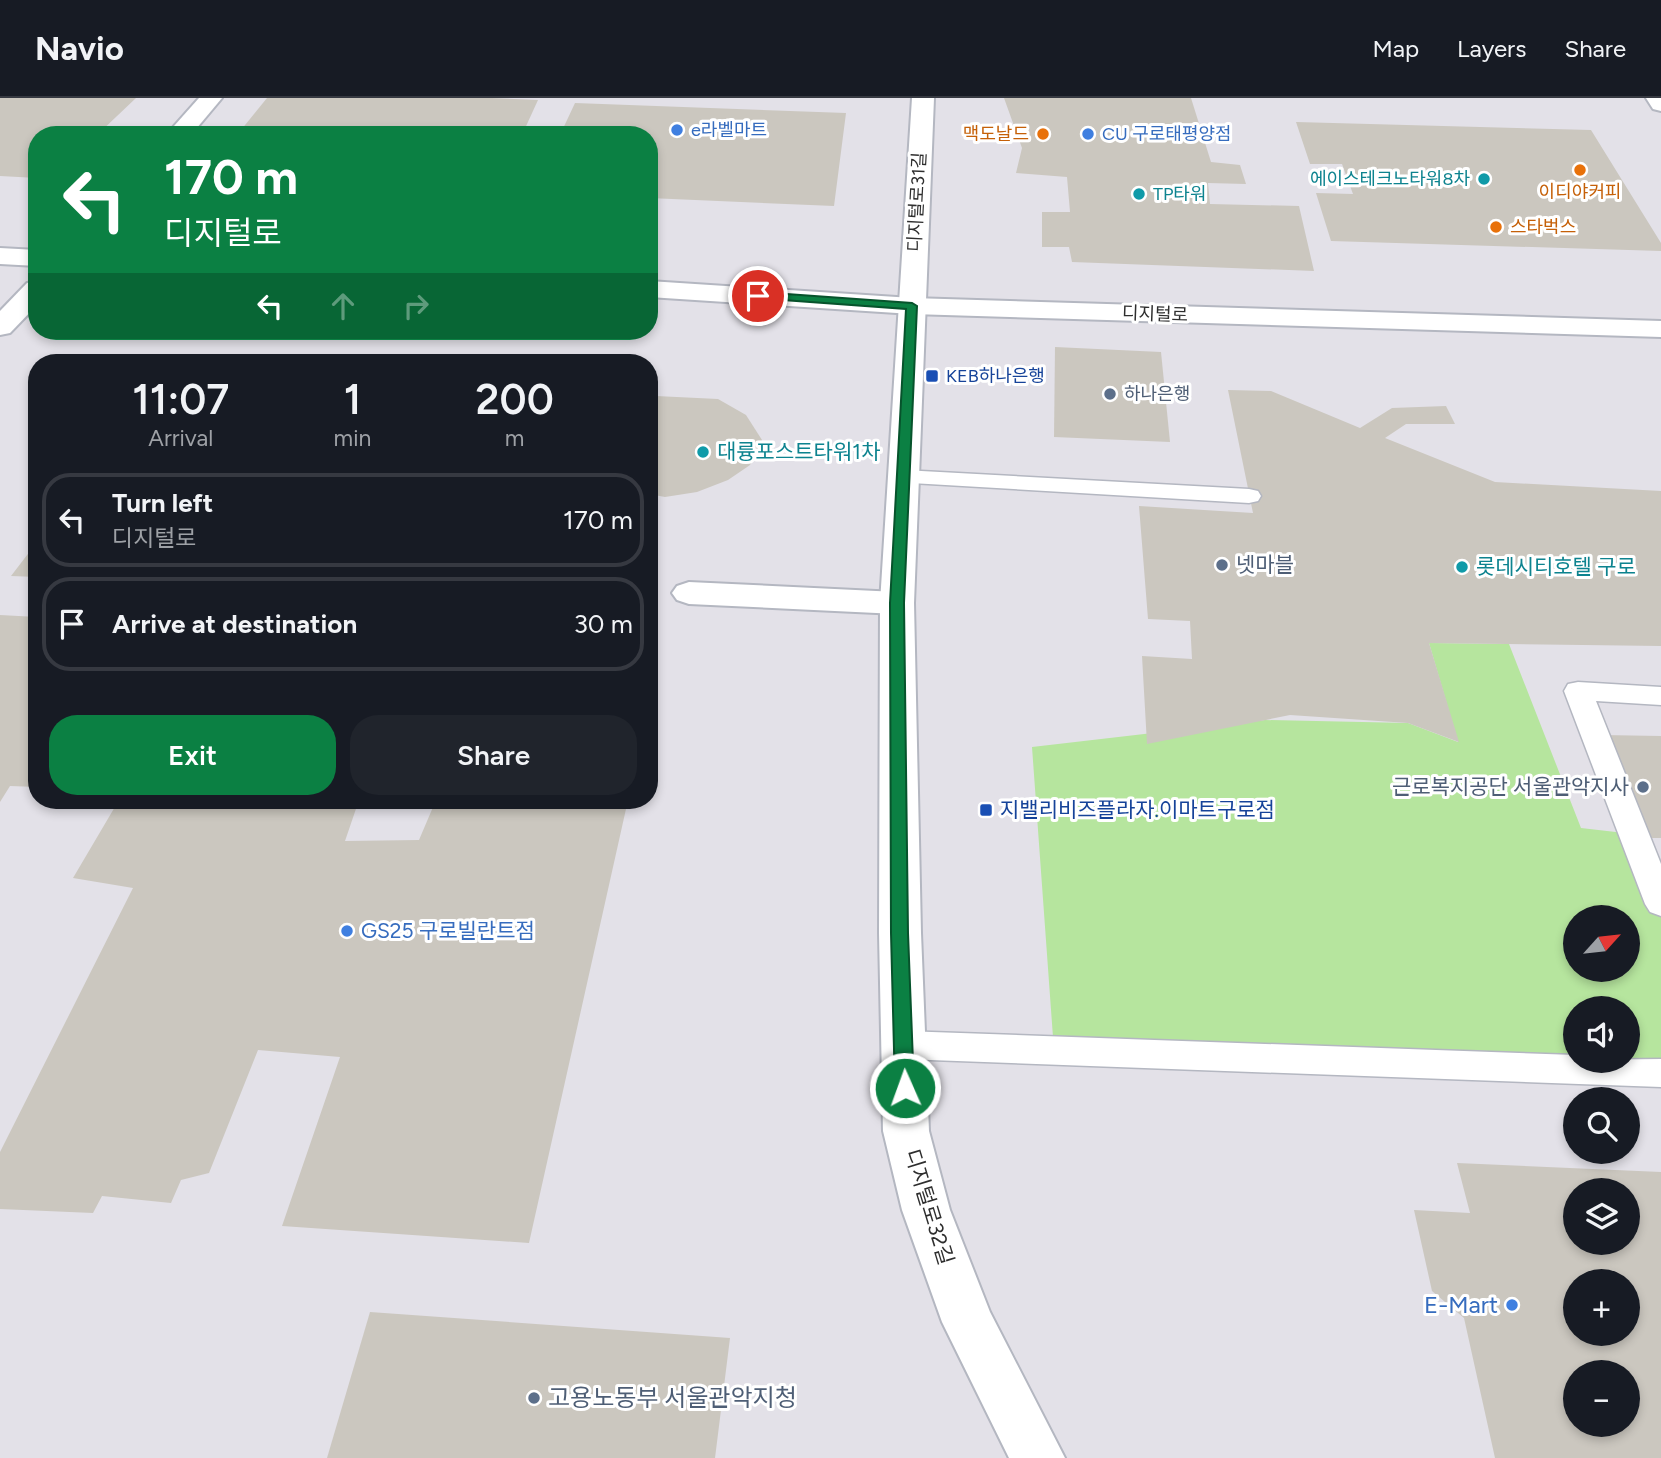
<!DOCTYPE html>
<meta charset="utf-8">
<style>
:root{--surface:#171b24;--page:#20242c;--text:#f1f3f6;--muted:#9ea1a6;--line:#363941;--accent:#0b8043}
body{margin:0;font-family:Figtree,"Noto Sans KR",sans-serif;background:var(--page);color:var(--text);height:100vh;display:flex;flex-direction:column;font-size:26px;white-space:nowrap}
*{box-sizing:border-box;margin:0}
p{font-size:23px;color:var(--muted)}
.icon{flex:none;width:38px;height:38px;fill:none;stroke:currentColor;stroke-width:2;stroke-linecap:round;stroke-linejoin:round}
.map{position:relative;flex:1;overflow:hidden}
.panel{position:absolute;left:28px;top:256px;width:630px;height:455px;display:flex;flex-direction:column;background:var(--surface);border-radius:28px;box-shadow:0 4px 10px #0003}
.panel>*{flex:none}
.hud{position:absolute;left:28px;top:28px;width:630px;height:214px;border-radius:28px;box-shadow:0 4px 10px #0003;background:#0b8043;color:#fff;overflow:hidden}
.needle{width:46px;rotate:63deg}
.buttons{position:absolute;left:1563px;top:807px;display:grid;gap:14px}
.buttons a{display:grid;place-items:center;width:77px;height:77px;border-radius:50%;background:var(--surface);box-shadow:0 4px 10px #0003;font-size:35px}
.pin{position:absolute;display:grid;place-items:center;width:60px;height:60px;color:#fff;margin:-30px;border:4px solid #fff;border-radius:50%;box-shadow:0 2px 7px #0007}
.me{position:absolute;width:77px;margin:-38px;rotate:358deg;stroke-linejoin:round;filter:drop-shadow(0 0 5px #0008)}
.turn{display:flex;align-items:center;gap:24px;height:147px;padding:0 21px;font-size:32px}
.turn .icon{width:91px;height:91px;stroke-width:2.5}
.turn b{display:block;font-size:49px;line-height:60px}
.lanes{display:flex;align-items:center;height:66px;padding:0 21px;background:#0003;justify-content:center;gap:35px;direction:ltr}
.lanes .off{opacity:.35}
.eta{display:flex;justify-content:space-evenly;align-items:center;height:119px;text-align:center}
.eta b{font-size:42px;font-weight:600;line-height:49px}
.cta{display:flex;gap:14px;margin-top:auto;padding:14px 21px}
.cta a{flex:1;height:80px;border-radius:28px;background:var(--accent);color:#fff;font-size:28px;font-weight:600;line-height:80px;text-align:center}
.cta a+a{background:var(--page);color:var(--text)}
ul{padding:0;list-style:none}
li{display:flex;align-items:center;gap:21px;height:94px;margin:0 14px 10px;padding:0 7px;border:4px solid var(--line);border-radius:28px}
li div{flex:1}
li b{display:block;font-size:26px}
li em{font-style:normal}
header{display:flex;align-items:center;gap:42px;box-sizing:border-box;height:98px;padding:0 35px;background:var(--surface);border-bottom:2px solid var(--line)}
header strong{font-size:33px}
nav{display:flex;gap:38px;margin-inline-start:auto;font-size:24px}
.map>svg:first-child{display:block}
.industrial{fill:#e3e1e8;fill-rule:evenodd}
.green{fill:#b6e59e;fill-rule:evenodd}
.building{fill:#cbc7bf;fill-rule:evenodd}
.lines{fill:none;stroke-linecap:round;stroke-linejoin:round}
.service-casing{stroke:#b4b7c1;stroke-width:3}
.minor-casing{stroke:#b4b7c1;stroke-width:4}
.tertiary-casing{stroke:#b4b7c1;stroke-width:4}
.secondary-casing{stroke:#b4b7c1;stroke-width:4}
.service{fill:#fff;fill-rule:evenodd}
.minor{fill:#fff;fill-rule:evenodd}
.tertiary{fill:#fff;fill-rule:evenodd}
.secondary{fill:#fff;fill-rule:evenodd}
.route{fill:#0b8043;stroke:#07532c;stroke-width:2}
.shop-dot{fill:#3f7fe0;stroke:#fff;stroke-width:2.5}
.food-dot{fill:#e8710a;stroke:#fff;stroke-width:2.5}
.culture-dot{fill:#0f9aa8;stroke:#fff;stroke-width:2.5}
.transit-dot{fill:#1a4fb4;stroke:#fff;stroke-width:2.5}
.service-dot{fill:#5c6f8a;stroke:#fff;stroke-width:2.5}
.labels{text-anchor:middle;stroke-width:6;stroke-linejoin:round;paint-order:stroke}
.far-shop-label{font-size:18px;fill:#366cbe;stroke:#fff;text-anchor:start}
.far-food-label{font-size:18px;fill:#c56008;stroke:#fff;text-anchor:end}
.far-culture-label{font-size:18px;fill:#0d838f;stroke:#fff;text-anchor:end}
.far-street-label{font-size:18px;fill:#2e2e2e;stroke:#fff}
.far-transit-label{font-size:18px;fill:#164399;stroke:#fff;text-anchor:start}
.far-service-label{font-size:18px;fill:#4e5e75;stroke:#fff;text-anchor:start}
.culture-label{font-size:21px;fill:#0d838f;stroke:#fff;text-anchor:start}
.service-label{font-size:21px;fill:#4e5e75;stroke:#fff;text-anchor:start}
.transit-label{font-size:21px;fill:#164399;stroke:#fff;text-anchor:start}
.shop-label{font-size:21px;fill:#366cbe;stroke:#fff;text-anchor:start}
.street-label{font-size:21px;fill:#2e2e2e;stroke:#fff}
.near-shop-label{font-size:24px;fill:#366cbe;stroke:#fff;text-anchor:end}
.near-service-label{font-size:24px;fill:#4e5e75;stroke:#fff;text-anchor:start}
</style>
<header>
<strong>Navio</strong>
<nav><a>Map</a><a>Layers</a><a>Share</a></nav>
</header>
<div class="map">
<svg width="1661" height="1360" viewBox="0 0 1661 1360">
<rect width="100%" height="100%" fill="#efe9e1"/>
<path class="industrial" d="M0 0H1661V1360H0ZM37 37H649V233H37ZM37 264H649V702H37ZM1575 819H1628V872H1575ZM1575 910H1628V962H1575ZM1575 1001H1628V1054H1575ZM1575 1092H1628V1144H1575ZM1575 1183H1628V1236H1575ZM1575 1274H1628V1326H1575Z"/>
<path class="green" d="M1429 545 1509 546 1581 730 1633 736 1661 806V975L1054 953 1032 649 1265 622 1408 625 1458 644ZM1575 819H1628V872H1575ZM1575 910H1628V962H1575Z"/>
<g class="building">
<path d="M0 0H136L97 37H37V80L0 78Z"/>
<path d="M267 0H492L538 2 522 37H237Z"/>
<path d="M1004 0H1191L1211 64 1240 67 1246 86 1208 85 1210 106 1299 108 1314 173 1072 164 1069 149H1042V114H1070L1067 79 1016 75 1022 50Z"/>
<path d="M575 5 846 15 834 108 649 100V37H560Z"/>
<path d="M1296 24 1591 32 1661 145V153L1331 143 1316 95 1353 96 1342 66H1310Z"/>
<path d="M1055 249 1161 254 1170 344 1054 339Z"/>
<path d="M1228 292 1271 293 1360 330 1392 310 1446 308 1455 326H1406L1385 340 1495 384 1661 393V548L1429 545 1459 644 1408 625 1290 617 1147 646 1142 558 1192 561 1190 523 1148 521 1139 408 1253 415Z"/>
<path d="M656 298 718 301 746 317 762 342 750 367 728 382 697 394 665 399 649 396V300Z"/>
<path d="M37 443V479L11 478 34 448Z"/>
<path d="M0 517 37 519V689L10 688 0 704Z"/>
<path d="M1602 637 1661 638V740H1649Z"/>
<path d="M119 702H359L345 743 419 742 436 702H628L529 1145 282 1128 340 959 258 952 209 1075 181 1082 171 1105 102 1098 93 1115 0 1111V1054L133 790 73 780Z"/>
<path d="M1457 1065 1661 1074V1360H1495L1464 1220 1432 1193 1414 1112 1470 1115ZM1575 1092H1628V1144H1575ZM1575 1183H1628V1236H1575ZM1575 1274H1628V1326H1575Z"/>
<path d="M370 1214 730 1240 715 1360H327Z"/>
</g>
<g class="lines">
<defs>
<g id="service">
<path d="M903 372 1249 391 1258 393 1261 398 1258 403 1249 405 894 384 891 379 894 374Z"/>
<path d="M1578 584 1661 589V607L1596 603 1661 766V818L1650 814 1645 806 1564 593 1568 586Z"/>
<path d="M903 933 1575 957V962L1661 961V989L903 961 891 957 886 947 891 937Z"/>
</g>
<g id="minor">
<path d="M199 0H222L191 37H166Z"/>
<path d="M1646 0H1661V13L1653 11Z"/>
<path d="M37 183V207L10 235 0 237V213L27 185Z"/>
<path d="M689 484 897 494 909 497 914 505 909 513 897 516 689 506 677 502 672 495 677 488Z"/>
</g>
<path id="tertiary" d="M912 0H934L914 505 921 835 929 1033 950 1112 990 1214 1065 1360H1009L942 1224 902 1112 883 1033 879 835 880 505Z"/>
<g id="secondary">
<path d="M0 150 37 152V168L0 166Z"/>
<path d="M649 183 912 200 1661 223V239L912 216 649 199Z"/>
</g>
</defs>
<use href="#service" class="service-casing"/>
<use href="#minor" class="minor-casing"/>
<use href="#tertiary" class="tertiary-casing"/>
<use href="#secondary" class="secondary-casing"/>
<use href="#service" class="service"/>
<use href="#minor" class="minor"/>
<use href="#tertiary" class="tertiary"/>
<use href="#secondary" class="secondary"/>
</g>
<path class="route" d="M758 194 912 205 917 208 904 505 908 835 914 990 911 996 905 998 898 996 895 990 891 835 890 505 906 211 754 200 752 198Z"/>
<g class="shop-dot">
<circle cx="677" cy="32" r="7"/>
<circle cx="1088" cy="36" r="7"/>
<circle cx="347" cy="833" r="7"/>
<circle cx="1512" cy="1207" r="7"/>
</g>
<g class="food-dot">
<circle cx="1043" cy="36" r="7"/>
<circle cx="1580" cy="72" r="7"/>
<circle cx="1496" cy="129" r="7"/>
</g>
<g class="culture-dot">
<circle cx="1484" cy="81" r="7"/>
<circle cx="1139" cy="96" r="7"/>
<circle cx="703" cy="354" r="7"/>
<circle cx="1462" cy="469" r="7"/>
</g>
<g class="transit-dot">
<rect x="925" y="271" width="14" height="14" rx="3.5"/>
<rect x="979" y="705" width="14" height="14" rx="3.5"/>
</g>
<g class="service-dot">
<circle cx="1110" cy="296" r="7"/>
<circle cx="1222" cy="467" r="7"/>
<circle cx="1643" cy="689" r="7"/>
<circle cx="534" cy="1300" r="7"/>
</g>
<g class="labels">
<g class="far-shop-label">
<text x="691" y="38">e라벨마트</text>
<text x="1102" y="42">CU 구로태평양점</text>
</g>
<g class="far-food-label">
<text x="1029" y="42">맥도날드</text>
<text x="1580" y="100" text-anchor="middle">이디야커피</text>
<text x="1510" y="135" text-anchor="start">스타벅스</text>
</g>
<g class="far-culture-label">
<text x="1470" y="87">에이스테크노타워8차</text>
<text x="1153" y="102" text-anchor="start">TP타워</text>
</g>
<g class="far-street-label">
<text transform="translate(917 104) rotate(-87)" y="6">디지털로31길</text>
<text transform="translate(1155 216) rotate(2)" y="6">디지털로</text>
</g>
<g class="far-transit-label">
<text x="946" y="284">KEB하나은행</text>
</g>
<g class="far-service-label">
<text x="1124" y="302">하나은행</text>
</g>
<g class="culture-label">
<text x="717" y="361">대륭포스트타워1차</text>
<text x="1476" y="476">롯데시티호텔 구로</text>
</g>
<g class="service-label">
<text x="1236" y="474">넷마블</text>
<text x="1629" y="696" text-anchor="end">근로복지공단 서울관악지사</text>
</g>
<g class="transit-label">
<text x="1000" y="719">지밸리비즈플라자.이마트구로점</text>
</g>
<g class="shop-label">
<text x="361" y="840">GS25 구로빌란트점</text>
</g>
<g class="street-label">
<text transform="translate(929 1109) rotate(73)" y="7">디지털로32길</text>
</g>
<g class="near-shop-label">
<text x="1498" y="1215">E-Mart</text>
</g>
<g class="near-service-label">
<text x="548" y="1308">고용노동부 서울관악지청</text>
</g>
</g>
</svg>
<div class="buttons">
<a><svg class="needle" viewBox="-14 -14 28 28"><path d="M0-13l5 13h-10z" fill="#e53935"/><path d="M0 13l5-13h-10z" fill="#9ea1a6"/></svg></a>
<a><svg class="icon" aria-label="sound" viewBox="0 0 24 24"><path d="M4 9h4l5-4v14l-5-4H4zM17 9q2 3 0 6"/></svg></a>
<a><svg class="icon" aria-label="search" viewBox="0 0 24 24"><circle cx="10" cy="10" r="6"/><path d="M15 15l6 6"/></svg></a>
<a><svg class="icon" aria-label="layers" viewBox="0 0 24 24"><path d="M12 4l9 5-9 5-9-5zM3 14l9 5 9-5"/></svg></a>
<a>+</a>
<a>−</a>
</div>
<div class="pin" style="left:758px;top:198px;background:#d93025"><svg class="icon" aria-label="arrive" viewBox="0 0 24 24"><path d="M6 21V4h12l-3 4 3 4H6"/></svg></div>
<svg class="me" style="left:905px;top:990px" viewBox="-20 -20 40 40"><circle r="17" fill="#0b8043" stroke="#fff" stroke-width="3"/><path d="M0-11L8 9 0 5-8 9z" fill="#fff"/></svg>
<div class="hud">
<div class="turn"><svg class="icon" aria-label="left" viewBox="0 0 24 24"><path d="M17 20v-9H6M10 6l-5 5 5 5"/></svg><div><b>170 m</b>디지털로</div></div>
<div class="lanes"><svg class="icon" aria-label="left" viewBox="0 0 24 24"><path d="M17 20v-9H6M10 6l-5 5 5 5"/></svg><svg class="icon off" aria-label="ahead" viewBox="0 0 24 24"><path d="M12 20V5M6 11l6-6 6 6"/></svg><svg class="icon off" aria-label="right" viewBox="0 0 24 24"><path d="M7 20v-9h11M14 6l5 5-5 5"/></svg></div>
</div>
<section class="panel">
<div class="eta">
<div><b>11:07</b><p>Arrival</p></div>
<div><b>1</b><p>min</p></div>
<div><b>200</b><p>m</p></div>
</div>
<ul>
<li><svg class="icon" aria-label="left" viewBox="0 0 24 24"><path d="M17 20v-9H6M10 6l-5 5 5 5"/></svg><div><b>Turn left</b><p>디지털로</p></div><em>170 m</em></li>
<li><svg class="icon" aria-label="arrive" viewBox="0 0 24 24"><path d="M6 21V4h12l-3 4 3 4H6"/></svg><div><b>Arrive at destination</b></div><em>30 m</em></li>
</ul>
<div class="cta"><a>Exit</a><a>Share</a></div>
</section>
</div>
